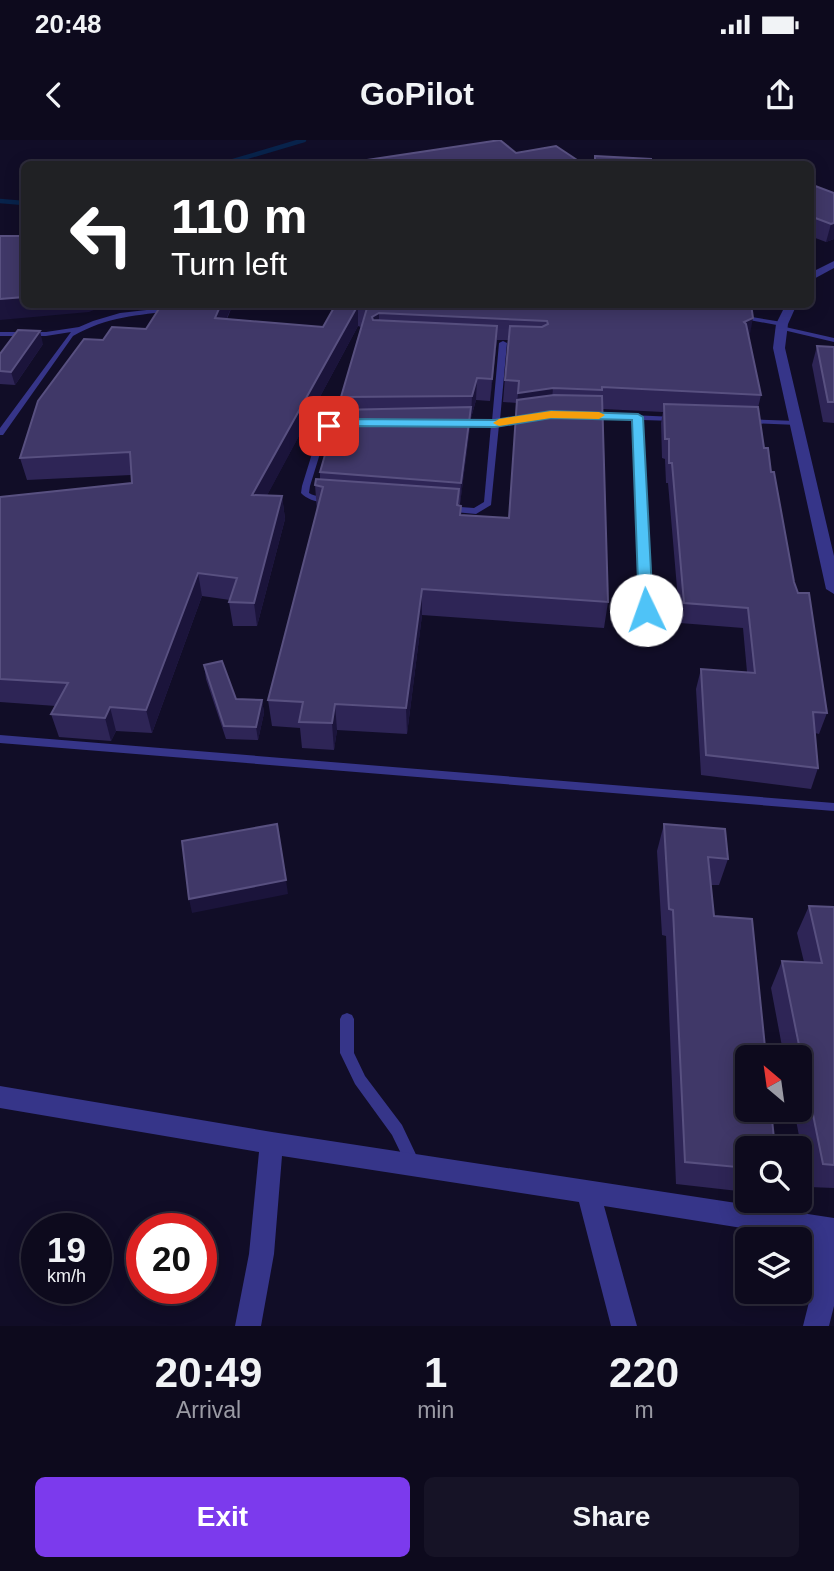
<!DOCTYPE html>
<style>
:root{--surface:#0d0a1d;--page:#161326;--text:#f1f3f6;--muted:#9a9aa4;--line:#2d2b3b;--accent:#7c3aed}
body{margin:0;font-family:Helvetica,sans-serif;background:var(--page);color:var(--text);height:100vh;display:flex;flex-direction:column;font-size:26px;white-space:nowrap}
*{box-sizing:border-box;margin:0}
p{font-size:23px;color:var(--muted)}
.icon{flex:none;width:38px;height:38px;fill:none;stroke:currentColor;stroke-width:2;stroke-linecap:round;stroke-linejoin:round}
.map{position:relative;height:1186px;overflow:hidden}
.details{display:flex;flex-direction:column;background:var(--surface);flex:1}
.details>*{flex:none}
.hud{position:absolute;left:21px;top:21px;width:793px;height:147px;border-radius:10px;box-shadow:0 4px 18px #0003,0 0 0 2px var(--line);background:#202124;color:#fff;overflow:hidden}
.needle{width:46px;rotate:331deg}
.controls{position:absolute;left:735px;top:905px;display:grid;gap:14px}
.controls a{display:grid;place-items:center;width:77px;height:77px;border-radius:10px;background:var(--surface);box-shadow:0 4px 18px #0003,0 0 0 2px var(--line);font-size:35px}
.speed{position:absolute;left:21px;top:1073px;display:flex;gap:14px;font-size:35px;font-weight:700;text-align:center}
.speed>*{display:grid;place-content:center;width:91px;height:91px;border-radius:50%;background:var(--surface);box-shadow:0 4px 18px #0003,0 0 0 2px var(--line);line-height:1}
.speed small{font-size:18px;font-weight:400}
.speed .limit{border:10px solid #d22;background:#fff;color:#111}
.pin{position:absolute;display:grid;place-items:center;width:60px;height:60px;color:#fff;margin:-30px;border-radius:14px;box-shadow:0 4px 10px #0006}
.me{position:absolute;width:77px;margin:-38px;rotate:357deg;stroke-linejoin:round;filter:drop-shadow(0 0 5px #0008)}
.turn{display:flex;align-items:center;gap:24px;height:147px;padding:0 35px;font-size:32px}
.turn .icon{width:91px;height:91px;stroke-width:2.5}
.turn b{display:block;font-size:49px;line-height:60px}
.eta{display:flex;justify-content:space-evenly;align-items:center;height:119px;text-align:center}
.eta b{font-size:42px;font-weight:600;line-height:49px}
.action{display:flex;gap:14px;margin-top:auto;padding:14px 35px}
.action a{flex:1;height:80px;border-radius:10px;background:var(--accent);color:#fff;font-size:28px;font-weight:600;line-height:80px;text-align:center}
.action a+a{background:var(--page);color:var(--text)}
.status{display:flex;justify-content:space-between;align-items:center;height:49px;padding:0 35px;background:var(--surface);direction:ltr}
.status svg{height:19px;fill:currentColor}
header{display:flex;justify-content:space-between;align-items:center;height:91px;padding:0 35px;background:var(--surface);font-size:32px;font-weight:600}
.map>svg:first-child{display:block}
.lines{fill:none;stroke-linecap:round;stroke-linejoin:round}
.stream{stroke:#08234b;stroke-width:4.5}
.service{fill:#363589;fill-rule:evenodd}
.minor{fill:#363589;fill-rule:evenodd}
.wall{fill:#2e2556;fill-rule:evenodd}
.shaded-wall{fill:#1b143b}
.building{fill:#403868;stroke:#585080;stroke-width:2}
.route{fill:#4fc3f7;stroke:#337fa1;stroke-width:2}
.slow{fill:#f59e0b}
</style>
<div class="status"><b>20:48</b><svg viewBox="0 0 49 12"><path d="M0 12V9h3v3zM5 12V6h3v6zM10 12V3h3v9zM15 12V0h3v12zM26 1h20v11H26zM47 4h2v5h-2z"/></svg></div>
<header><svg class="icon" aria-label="back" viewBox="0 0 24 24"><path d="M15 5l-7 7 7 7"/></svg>GoPilot<svg class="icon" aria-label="share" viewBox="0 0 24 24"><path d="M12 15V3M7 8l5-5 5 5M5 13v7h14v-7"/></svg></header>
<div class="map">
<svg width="834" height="1186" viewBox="0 0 834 1186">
<rect width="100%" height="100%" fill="#110d27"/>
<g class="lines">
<g class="stream">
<path d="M223 24 304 0"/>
<path d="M0 61 24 63"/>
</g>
<g class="service">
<path d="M173 167 175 168V170C137 176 108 176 73 196L3 295H0V288L71 192 46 196H0V192H46L79 187 93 181 120 173Z"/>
<path d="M740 175 782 182 785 184 782 186 738 178V176Z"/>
<path d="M781 186 834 198V202L779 189 778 188Z"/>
<path d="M503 201 507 203 500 280 528 276 532 278 528 280 499 285 491 365 476 374 444 371V367L447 366 474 368 484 362 491 285H457L453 283 457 281H492L499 203Z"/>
<path d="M587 273 675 277 679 279 675 281 642 280 651 470 649 472 646 473 641 470 634 279 590 277 586 275Z"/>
<path d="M744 279 797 281 801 283 797 285 747 283H744Z"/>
<path d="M347 281 351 283 350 285 331 288 326 294 310 346 309 353C316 358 327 355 334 360 325 365 308 361 301 353L302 346 319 291 326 284Z"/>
<path d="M0 595 834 663V671L0 603Z"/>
<path d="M347 873 352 875 354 879V913L365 936 402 985 420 1023 418 1028 413 1030 408 1028 392 995 355 944 342 917 340 913V879L342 875Z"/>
</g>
<g class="minor">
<path d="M834 121V128L810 141V133Z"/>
<path d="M786 164H797L788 184 785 208 834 416V454L826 449 773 208 776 184Z"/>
<path d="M0 946 272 992 834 1078V1166L829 1186H803L814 1142 811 1099 604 1066 637 1186H611L579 1062 282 1016 274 1114 261 1186H235L249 1114 259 1012 0 968Z"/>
</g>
</g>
<g class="wall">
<path d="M810 44 834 53V99L826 102 810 96Z"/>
<path d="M162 164H233L227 179 323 187 336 164H751L749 197 761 255 758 268 764 308 771 332 794 442 827 573 819 594 815 593 818 628 811 649 701 635 696 549 701 529 747 532 743 488 680 483 668 343H666L665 319 662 318 661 283 663 272 603 269 608 462 604 488 422 475 407 594 337 590 334 610 302 608 300 588 272 586 268 560 317 371 315 345 320 339V332L342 270 341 257 361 187 358 186 267 355 282 356 285 379 257 486H233L229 462 230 460 202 456 152 593 116 591 111 601 59 597 51 574 56 566 0 562V357L132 343 131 335 27 340 20 318 103 200 146 189ZM497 200H508L503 262 517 263 509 378 461 375 459 364H460L471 278 476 260 490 261Z"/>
<path d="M43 204 15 245 0 244V214Z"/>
<path d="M817 206 834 207V283L823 282 812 225Z"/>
<path d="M204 525 236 559 262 560 264 573 258 600 226 599 206 539Z"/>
<path d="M664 684 728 719 719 745H711L714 776 747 1008V1052L676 1044 666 796 662 795 657 711Z"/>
<path d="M809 766 834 767V1048L809 1047 794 970H800V917H784L771 848 782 821 804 822 797 793Z"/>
</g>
<g class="shaded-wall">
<path d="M834 83V99L826 102 831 84Z"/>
<path d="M24 157V164H108L89 172 0 180V159Z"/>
<path d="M114 164H160L114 169Z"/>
<path d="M221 164H233L217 199 215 178Z"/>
<path d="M358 165V186L255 378 252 355Z"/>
<path d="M379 173V194L372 177Z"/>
<path d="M753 178 749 199 744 182Z"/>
<path d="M497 186 496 208 490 261 492 239Z"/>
<path d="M40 191 43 204 15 245 11 232Z"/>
<path d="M477 238 476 260 471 278 472 256Z"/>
<path d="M553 248 551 270 516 275 518 253Z"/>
<path d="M471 267 470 288 460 364 461 343Z"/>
<path d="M282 356 285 379 257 486 254 463Z"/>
<path d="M198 433 202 456 152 593 146 570Z"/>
<path d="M422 449V475L407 594 406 568Z"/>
<path d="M262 560 264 573 258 600 256 587Z"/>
<path d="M335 564 337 590 334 610 332 583Z"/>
<path d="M110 567 116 591 111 601 105 578Z"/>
<path d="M286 740 288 754 192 773 189 759Z"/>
</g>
<g class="building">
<path d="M500 0 516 13 556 6 583 24H356L355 23 367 20Z"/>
<path d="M595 16 651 19V24H595Z"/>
<path d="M810 44 834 53V83L831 84 810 76Z"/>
<path d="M0 96H24V157L0 159Z"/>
<path d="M162 164H221L215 178 323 187 336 164H751L753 178 744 182 746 184 761 255 602 247V250L553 248 518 253 519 241 505 240 510 186 542 187 548 184 547 181 379 173 372 177 373 180 497 186 492 239 477 238 472 256 341 257 367 168 358 165 252 355 282 356 254 463 229 462 237 438 198 433 146 570 110 567 105 578 51 574 68 543 0 539V357L132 343 130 312 20 318 38 261 84 199 103 200 112 187 146 189Z"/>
<path d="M18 190 40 191 11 232 0 231V214Z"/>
<path d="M817 206 834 207V262H828Z"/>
<path d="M554 255 602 256 608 462 422 449 406 568 335 564 332 583 299 582 303 562 268 560 323 347 315 345 316 339 459 349 457 365 461 366 460 375 509 378 517 260Z"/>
<path d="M664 264 758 267 764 308H768L771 332H774L794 442 798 453H809L827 573 813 572 818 628 706 615 701 529 755 533 748 468 684 463 672 323H669V299H665Z"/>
<path d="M471 267 461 343 320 332 338 270Z"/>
<path d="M222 521 236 559 262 560 256 587 224 586 204 525Z"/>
<path d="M277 684 286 740 189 759 182 701Z"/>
<path d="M664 684 725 689 728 719 708 717 714 776 752 779 766 917H747V970H771L775 1008H747V1028L685 1022 673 770 669 769Z"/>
<path d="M809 766 834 767V1025L823 1024 782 821 822 823Z"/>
</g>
<path class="route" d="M551 271 638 274 643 277 653 470 651 474H641L639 470 632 280 551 278 495 287 346 286 329 290 323 286 346 279 495 280Z"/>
<path class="slow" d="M551 271 599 272 605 275 599 279 551 278 499 286 493 283 499 279Z"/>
</svg>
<div class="controls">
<a><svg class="needle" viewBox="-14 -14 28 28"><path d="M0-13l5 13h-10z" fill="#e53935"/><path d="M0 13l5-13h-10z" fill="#9a9aa4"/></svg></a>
<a><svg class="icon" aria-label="search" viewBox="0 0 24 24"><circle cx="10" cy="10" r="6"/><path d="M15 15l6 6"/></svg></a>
<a><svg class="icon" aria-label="layers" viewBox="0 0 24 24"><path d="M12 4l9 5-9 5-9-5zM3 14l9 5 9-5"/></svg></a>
</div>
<div class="speed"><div>19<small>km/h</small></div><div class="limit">20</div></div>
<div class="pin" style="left:329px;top:286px;background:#d93025"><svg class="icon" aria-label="arrive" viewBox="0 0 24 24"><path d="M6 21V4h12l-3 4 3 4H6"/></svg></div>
<svg class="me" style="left:646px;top:470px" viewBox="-20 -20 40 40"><circle r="19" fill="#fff"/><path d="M0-13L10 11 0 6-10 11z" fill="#4fc3f7"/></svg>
<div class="hud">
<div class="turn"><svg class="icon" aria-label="left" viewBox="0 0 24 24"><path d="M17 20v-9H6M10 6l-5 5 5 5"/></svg><div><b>110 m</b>Turn left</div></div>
</div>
</div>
<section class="details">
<div class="eta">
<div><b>20:49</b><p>Arrival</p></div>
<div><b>1</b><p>min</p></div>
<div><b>220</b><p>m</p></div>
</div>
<div class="action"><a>Exit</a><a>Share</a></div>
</section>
